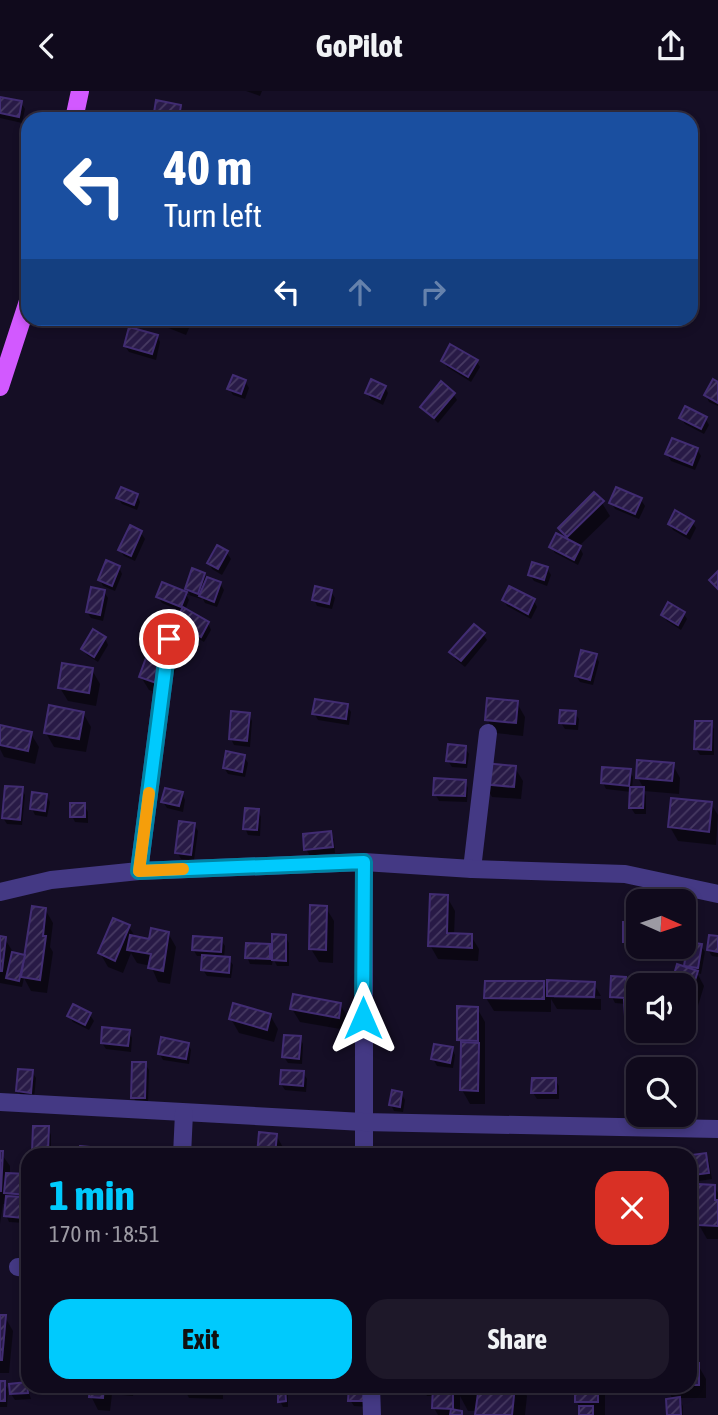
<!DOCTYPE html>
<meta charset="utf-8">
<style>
:root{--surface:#100a1c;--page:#1e1829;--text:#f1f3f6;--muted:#9c9aa3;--line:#302b3b;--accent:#00cafd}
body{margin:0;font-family:"Asap Condensed",sans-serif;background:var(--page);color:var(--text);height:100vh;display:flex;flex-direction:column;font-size:26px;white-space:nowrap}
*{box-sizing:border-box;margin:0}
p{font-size:23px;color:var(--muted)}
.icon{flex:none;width:38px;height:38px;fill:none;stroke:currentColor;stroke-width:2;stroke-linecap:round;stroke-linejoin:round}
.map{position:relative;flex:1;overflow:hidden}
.drawer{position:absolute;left:21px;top:1057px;width:676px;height:245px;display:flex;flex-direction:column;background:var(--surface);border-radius:21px;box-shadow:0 4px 10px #0003,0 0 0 2px var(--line)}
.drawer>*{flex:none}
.guide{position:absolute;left:21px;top:21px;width:677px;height:214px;border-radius:21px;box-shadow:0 4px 10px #0003,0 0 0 2px var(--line);background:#1a4fa0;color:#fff;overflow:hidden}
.needle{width:46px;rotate:93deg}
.controls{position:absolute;left:626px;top:798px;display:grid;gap:14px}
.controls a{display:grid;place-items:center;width:70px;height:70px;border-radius:14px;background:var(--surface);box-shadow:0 4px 10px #0003,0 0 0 2px var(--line);font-size:35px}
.pin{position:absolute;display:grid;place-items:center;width:60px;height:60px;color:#fff;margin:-30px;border:4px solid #fff;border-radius:50%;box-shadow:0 2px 7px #0007}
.me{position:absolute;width:77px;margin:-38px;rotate:0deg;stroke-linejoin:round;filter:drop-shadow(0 0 5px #0008)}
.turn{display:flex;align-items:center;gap:24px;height:147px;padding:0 28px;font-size:32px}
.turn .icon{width:91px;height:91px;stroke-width:2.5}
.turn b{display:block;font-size:49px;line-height:60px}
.lanes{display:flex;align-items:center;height:66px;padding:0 28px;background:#0003;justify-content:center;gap:35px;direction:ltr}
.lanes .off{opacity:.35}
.round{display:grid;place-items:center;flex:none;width:74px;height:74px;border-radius:21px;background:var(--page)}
.head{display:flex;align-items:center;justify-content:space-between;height:119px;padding:0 28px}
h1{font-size:42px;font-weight:700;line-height:52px;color:var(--accent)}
.button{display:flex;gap:14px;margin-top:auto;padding:14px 28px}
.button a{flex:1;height:80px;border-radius:21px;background:var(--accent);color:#111;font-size:28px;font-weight:700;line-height:80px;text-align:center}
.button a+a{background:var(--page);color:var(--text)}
header{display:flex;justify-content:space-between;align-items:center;height:91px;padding:0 28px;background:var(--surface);font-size:32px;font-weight:700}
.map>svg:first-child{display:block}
.shadow{fill:#0007}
.building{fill:url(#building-hatch);stroke:#412c72;stroke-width:2}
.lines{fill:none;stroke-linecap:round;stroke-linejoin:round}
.street{stroke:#443984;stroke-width:18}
.primary{stroke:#d259ff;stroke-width:18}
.route-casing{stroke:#0083a4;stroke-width:18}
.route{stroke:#00cafd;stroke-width:12}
.slow{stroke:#f59e0b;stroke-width:12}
</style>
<header><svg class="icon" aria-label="back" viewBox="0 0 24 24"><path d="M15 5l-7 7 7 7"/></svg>GoPilot<svg class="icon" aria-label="share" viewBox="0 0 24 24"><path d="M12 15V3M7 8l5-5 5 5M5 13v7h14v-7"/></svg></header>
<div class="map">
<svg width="718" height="1324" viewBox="0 0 718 1324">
<defs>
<pattern id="building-hatch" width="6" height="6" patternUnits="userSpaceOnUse" patternTransform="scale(1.75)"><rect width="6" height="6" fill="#281a46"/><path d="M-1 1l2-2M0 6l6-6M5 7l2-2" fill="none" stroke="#473a62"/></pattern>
</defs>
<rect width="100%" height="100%" fill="#150e25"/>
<g class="shadow">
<path d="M246 0H262L260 5Z"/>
<path d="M0 8 21 12 25 18 22 32 0 27Z"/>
<path d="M180 15 188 28H155Z"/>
<path d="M157 228H193L186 244 161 234Z"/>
<path d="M157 245 160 251 156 269 129 261 125 255Z"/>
<path d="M443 270H476L480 276 471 291 447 276Z"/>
<path d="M245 290 249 297 245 308 233 304 229 298Z"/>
<path d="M718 293V315L709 311 706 304Z"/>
<path d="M385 296 388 302 383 314 371 308 367 302Z"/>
<path d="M453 303 457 309 438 332 422 316Z"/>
<path d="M681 327H705L709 334 704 343 685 333Z"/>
<path d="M697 358 701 365 695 379 671 370 667 363Z"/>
<path d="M137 404 140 411 137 419 122 413 118 407Z"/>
<path d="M641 409 645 415 639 428 615 418 611 411Z"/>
<path d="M602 412 610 425 579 455 583 463 578 474 555 462 551 456 567 450 560 438Z"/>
<path d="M692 431 696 437 690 449 673 439 670 433Z"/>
<path d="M141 442 145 448 135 470 124 465 120 459Z"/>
<path d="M218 456 227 462 231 468 222 484 212 478 209 472Z"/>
<path d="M119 476 122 483 115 500 103 495 100 489Z"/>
<path d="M547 477 551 484 547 495 534 490 530 484Z"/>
<path d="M204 483 206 487 220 492 224 499 217 516 205 512 202 506 201 508 186 503 189 509 185 519 208 532 211 539 204 551 181 537 177 531 183 521 162 512 158 506 163 493 190 504 187 498Z"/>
<path d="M104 501 108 507 103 530 91 527 87 521Z"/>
<path d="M331 501 335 507 332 518 317 515 314 508Z"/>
<path d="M504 509 534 510 537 516 531 528 507 515Z"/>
<path d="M683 522 687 528 681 539 667 530 663 524Z"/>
<path d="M483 543 487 549 465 576 455 568 452 562Z"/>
<path d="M105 547 108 554 98 571 87 564 83 558Z"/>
<path d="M168 564 176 578 166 605 149 599 141 586Z"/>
<path d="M596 565 599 571 593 594 580 591 576 585Z"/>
<path d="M92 579 100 593 96 615 68 610 60 597Z"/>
<path d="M517 612 525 626 523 645 495 642 487 628Z"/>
<path d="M347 615 351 621 349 634 318 629 314 622Z"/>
<path d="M83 622 91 636 86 661 54 656 46 642Z"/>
<path d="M575 622 579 628 578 639 565 638 561 632Z"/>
<path d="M249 623 252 630 250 656 234 654 231 648Z"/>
<path d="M710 632 714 638V664H700L696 658Z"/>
<path d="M0 635 31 643 39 656 35 673 4 666 0 658Z"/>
<path d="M465 657 469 663 467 677 452 676 448 670Z"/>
<path d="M244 666 248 672 245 686 228 683 224 677Z"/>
<path d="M673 674 680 687 679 703 644 700 646 705V723H635L631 717V701L606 698 603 692 630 680 633 686 632 698H644L638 687Z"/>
<path d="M515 677 523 690 521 708 492 706 484 692Z"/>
<path d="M465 690 468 697 467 711 439 710 435 703Z"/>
<path d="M22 698 25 704 22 734 7 733 3 727Z"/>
<path d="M182 702 185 709 183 721 167 717 163 711Z"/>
<path d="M46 704 50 711 47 726 35 724 32 718Z"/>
<path d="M711 713 718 724 716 754 678 750 670 736Z"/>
<path d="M84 714 88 721V732L75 731 72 725Z"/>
<path d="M258 719 261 726 260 745 248 744 245 737Z"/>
<path d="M194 733 198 740 194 769 181 768 177 761Z"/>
<path d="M330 742 334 749 335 762 310 765 306 758Z"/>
<path d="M447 806 455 820 454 844 471 845 479 858 478 870 438 868 430 854Z"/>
<path d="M326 817 334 830 333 872 319 871 311 858Z"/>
<path d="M45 818 53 832 50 856 53 861 47 902 31 900 24 887 22 896 0 892V847L5 848 13 861 26 869Z"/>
<path d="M639 834V856L641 857 628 856 625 850Z"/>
<path d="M129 836 136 847 150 850 168 842 176 856 170 893 158 891 151 875 137 872 131 862 123 882 108 876 100 862Z"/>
<path d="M285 845 289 852V875H277L273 867 272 874 250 873 247 866 269 855 274 863Z"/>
<path d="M718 847V866L712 865 708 859Z"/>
<path d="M221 849 225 855 224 867 229 868 233 874 231 887 207 885 203 879 204 865H197L193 858Z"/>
<path d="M701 855 705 861 701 883 697 882 704 895 694 928 684 924V894H673L679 876 688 879 685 874Z"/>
<path d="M625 888 629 894 628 910H639V930H631L627 924 626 913 615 912 612 906Z"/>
<path d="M543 892 549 902 594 893 601 905 554 903V907L601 908V919L557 918 551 908V921L494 920 486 907Z"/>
<path d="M340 913 348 927 346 939 300 931 292 918Z"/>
<path d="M477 917 485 931V1013H470L462 999V955L459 949Z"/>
<path d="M90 924 94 930 89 939 73 931 69 925Z"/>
<path d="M270 924 278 938 274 951 239 942 231 928Z"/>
<path d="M129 940 132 947 131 961 106 958 102 952Z"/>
<path d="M300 947 303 953 302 973 288 972 284 966Z"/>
<path d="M188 953 191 959 189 973 163 969 159 962Z"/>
<path d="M452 958 455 964 453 977 437 975 433 968Z"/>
<path d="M145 973 149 979 148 1013 137 1012 133 1006Z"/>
<path d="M32 981 36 987 34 1007 22 1006 18 1000Z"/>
<path d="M303 982 307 988 306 1001 285 999 281 993Z"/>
<path d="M555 989 559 995V1008H537L533 1002Z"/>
<path d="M401 1002 405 1009 403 1021 394 1020 391 1014Z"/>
<path d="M48 1037 51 1044V1064H36L34 1060Z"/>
<path d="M276 1044 284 1058 283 1064H259Z"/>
<path d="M0 1061 10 1075V1084L28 1085V1117L26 1116 25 1132 9 1131 6 1124 7 1113H3L0 1133Z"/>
<path d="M705 1064 709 1070 712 1088 699 1090 695 1084Z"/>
<path d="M690 1094 693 1100V1114H690Z"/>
<path d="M714 1095 718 1102V1148H707L699 1134Z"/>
<path d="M690 1209 692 1213 691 1226H690Z"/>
<path d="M0 1226H5L13 1240 9 1282H0Z"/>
<path d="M690 1274H698L706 1288V1307H678L683 1315V1324H669L673 1309 666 1295H690Z"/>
<path d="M0 1292H4L8 1298 7 1316H0Z"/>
<path d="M26 1293 31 1308 15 1309 11 1303Z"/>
<path d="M92 1295H134L133 1305 112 1303 110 1320 98 1319 91 1305Z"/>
<path d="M183 1295H223V1308L189 1307Z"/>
<path d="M229 1295H255V1303L233 1302Z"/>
<path d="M284 1295 288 1301V1316H283L280 1310Z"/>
<path d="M297 1295H313V1304L301 1303Z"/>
<path d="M350 1295 369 1316 354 1315 350 1309Z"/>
<path d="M421 1295H521L527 1305 525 1324H477L478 1320H468L460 1305V1321L463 1324H438L434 1317V1305H427Z"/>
<path d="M576 1295H616V1302H605V1324H581V1318L576 1310Z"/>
</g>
<g class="building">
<path d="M0 6 22 10 19 26 0 22Z"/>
<path d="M156 9 181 14 179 28H153Z"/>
<path d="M129 236 158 244 152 263 124 255Z"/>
<path d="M450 253 478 269 468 286 441 270Z"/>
<path d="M233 284 246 289 241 303 227 298Z"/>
<path d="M371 288 386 295 380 308 365 302Z"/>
<path d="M713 288 718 291V312L704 304Z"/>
<path d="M441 290 455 302 434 327 420 316Z"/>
<path d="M685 315 707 326 701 338 679 327Z"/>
<path d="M672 347 698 357 692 374 665 363Z"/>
<path d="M121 396 138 403 134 414 116 407Z"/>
<path d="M616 396 642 407 635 423 609 412Z"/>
<path d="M594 401 604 410 567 446 558 437Z"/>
<path d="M675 419 694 430 686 443 668 433Z"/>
<path d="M130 434 142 440 131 465 118 459Z"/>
<path d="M556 442 581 455 574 469 549 456Z"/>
<path d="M217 454 228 460 218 478 207 472Z"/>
<path d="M106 469 120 475 112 495 98 489Z"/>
<path d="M532 471 548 476 544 489 528 484Z"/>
<path d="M192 477 205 482 198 503 185 498Z"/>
<path d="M718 480V498L709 489Z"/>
<path d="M207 486 221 491 214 511 199 505Z"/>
<path d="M162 491 187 501 181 516 156 506Z"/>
<path d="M315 495 332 499 329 513 312 509Z"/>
<path d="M509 495 535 508 528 523 502 509Z"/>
<path d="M91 496 105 499 100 524 86 521Z"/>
<path d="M668 511 685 521 678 534 661 524Z"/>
<path d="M183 516 209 531 201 546 175 531Z"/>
<path d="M474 533 485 542 461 570 449 561Z"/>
<path d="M93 538 106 546 94 566 81 558Z"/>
<path d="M150 556 169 563 159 593 139 586Z"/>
<path d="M581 559 597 563 590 589 575 585Z"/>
<path d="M62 572 93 577 89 602 58 597Z"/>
<path d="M487 607 518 610 516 632 485 629Z"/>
<path d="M315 608 348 613 346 628 312 623Z"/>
<path d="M49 614 84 621 79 648 44 642Z"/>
<path d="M560 619 576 620 575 633 559 632Z"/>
<path d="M231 620 250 622 247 650 229 648Z"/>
<path d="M695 630H712L711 659 694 658Z"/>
<path d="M0 634 32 641 28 660 0 654Z"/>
<path d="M448 653 466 655 465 672 446 670Z"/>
<path d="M226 660 245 664 242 681 223 677Z"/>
<path d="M637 669 674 672 672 690 636 687Z"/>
<path d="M484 672 516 675 514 696 482 693Z"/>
<path d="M602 676 631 678 629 695 601 692Z"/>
<path d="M434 687 466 689 465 705 433 704Z"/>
<path d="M5 695 23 696 20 729 2 727Z"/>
<path d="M630 696H644L643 717H629Z"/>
<path d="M165 697 183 701 179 715 161 711Z"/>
<path d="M32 701 47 703 45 720 30 718Z"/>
<path d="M671 707 712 711 709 741 668 736Z"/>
<rect x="70" y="712" width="15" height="14"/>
<path d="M245 717 259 718 257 739 243 738Z"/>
<path d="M179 730 195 732 191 764 175 762Z"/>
<path d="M331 740 333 756 304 759 303 743Z"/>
<path d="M430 803 448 804 447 842 472 843V857L428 855Z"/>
<path d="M310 814 327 815 326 859 309 858Z"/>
<path d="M32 815 46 817 43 845H46L40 889 21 886Z"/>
<path d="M113 827 130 834 115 870 98 862Z"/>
<rect x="623" y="831" width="16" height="20"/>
<path d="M151 837 169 841 163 880 148 877 151 863 127 859 130 844 149 848Z"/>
<path d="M272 843 286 844V870L272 869Z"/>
<path d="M709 844 718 845V861L707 859Z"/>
<path d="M0 845 6 846 2 880H0Z"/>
<path d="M193 845 222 847 221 861 192 859Z"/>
<path d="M688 851 702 853 698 877 684 875Z"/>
<path d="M246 852 270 853V868L245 867Z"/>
<path d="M12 861 25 864 19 890 6 887Z"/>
<path d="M202 864 230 866 229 882 201 879Z"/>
<path d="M677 873 698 880 687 915 684 914V894H671Z"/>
<path d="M611 885 626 886 625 907 610 906Z"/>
<path d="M547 889 595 891 594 906 547 905Z"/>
<path d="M485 890H544V908L484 907Z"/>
<path d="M293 903 341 912 339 927 290 918Z"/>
<path d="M639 908V923L625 925 624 909Z"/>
<path d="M233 912 271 923 267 939 229 928Z"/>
<path d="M73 913 91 922 85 934 67 925Z"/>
<path d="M457 915 478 916V950L457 949Z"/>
<path d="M102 936 130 939 128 955 101 952Z"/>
<path d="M284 944 301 945 299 968 282 966Z"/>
<path d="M161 946 189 952 186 968 158 963Z"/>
<path d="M461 951 479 952 478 1000 460 999Z"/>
<path d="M434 953 453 956 450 972 431 968Z"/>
<path d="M132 971H146L145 1007H131Z"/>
<path d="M18 978 33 979 31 1002 16 1000Z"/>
<path d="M281 979 304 980 303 995 280 993Z"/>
<path d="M532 987H556V1002H531Z"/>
<path d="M392 999 402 1001 400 1016 389 1014Z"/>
<path d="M33 1035H49L48 1061H32Z"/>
<path d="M259 1041 277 1043 275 1064H257Z"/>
<path d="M80 1055 100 1057V1064H79Z"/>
<path d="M0 1060H3L1 1100H0Z"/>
<path d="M706 1062 709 1082 694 1084 691 1064Z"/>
<path d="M6 1082 28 1083V1104L4 1102Z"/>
<path d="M698 1093 715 1094V1109H718V1135L698 1134Z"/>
<path d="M6 1105 24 1106 22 1127 4 1125Z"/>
<path d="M0 1224H6L2 1269H0Z"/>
<rect x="690" y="1272" width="9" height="22"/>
<rect x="0" y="1290" width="5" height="20"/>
<path d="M27 1291 28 1302 10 1303 9 1293Z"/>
<path d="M90 1295H104L103 1307 89 1306Z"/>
<path d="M278 1295H285L286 1310 278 1311Z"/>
<path d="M349 1295H367L366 1310H348Z"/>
<path d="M433 1295H453V1318L432 1317Z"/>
<path d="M455 1295H515L512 1324H475L478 1302 455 1300Z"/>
<rect x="575" y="1295" width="23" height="16"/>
<path d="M680 1306 681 1324H667L666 1308Z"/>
<rect x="579" y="1315" width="14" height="9"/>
<path d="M451 1318 462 1320V1324H450Z"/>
</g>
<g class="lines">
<g class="street">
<path d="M364 771V1064"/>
<path d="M472 778 488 642"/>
<path d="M139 780 169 548"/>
<path d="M0 801 51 789 139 780 364 771 472 778 625 783 718 803"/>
<path d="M0 1011 363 1031 718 1038"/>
<path d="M182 1064 184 1022"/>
<path d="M18 1176 28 1177"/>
<path d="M371 1295 372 1324"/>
</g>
<g class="primary">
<path d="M74 28 80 0"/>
<path d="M0 296 28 210"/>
</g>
</g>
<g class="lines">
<defs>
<path id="route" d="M169 548 139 780 364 771 363 927"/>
</defs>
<use href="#route" class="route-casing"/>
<use href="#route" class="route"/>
<path class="slow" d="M149 702 139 780 183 778"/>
</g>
</svg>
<div class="controls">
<a><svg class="needle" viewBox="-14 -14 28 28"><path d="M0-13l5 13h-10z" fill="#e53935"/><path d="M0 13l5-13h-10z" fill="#9c9aa3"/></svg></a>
<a><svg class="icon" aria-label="sound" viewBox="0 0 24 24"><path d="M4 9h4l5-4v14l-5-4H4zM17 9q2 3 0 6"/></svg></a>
<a><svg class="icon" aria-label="search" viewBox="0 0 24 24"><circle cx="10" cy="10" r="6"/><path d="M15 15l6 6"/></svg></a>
</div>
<div class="pin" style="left:169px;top:548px;background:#d93025"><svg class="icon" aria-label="arrive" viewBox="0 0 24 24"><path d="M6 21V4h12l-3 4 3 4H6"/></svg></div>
<svg class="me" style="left:363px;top:927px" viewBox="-20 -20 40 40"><path d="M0-17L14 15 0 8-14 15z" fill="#00cafd" stroke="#fff" stroke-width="4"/></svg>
<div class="guide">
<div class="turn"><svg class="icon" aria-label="left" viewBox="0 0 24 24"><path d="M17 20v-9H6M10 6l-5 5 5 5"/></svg><div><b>40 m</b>Turn left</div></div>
<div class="lanes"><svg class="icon" aria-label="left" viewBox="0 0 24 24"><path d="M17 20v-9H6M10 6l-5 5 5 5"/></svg><svg class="icon off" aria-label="ahead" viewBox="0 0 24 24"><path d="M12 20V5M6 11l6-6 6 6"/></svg><svg class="icon off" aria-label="right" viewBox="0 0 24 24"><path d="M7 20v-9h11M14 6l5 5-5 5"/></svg></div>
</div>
<section class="drawer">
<div class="head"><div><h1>1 min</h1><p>170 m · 18:51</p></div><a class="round" style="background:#d93025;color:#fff"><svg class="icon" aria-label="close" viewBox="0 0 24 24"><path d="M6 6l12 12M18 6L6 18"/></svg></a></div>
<div class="button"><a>Exit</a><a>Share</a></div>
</section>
</div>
